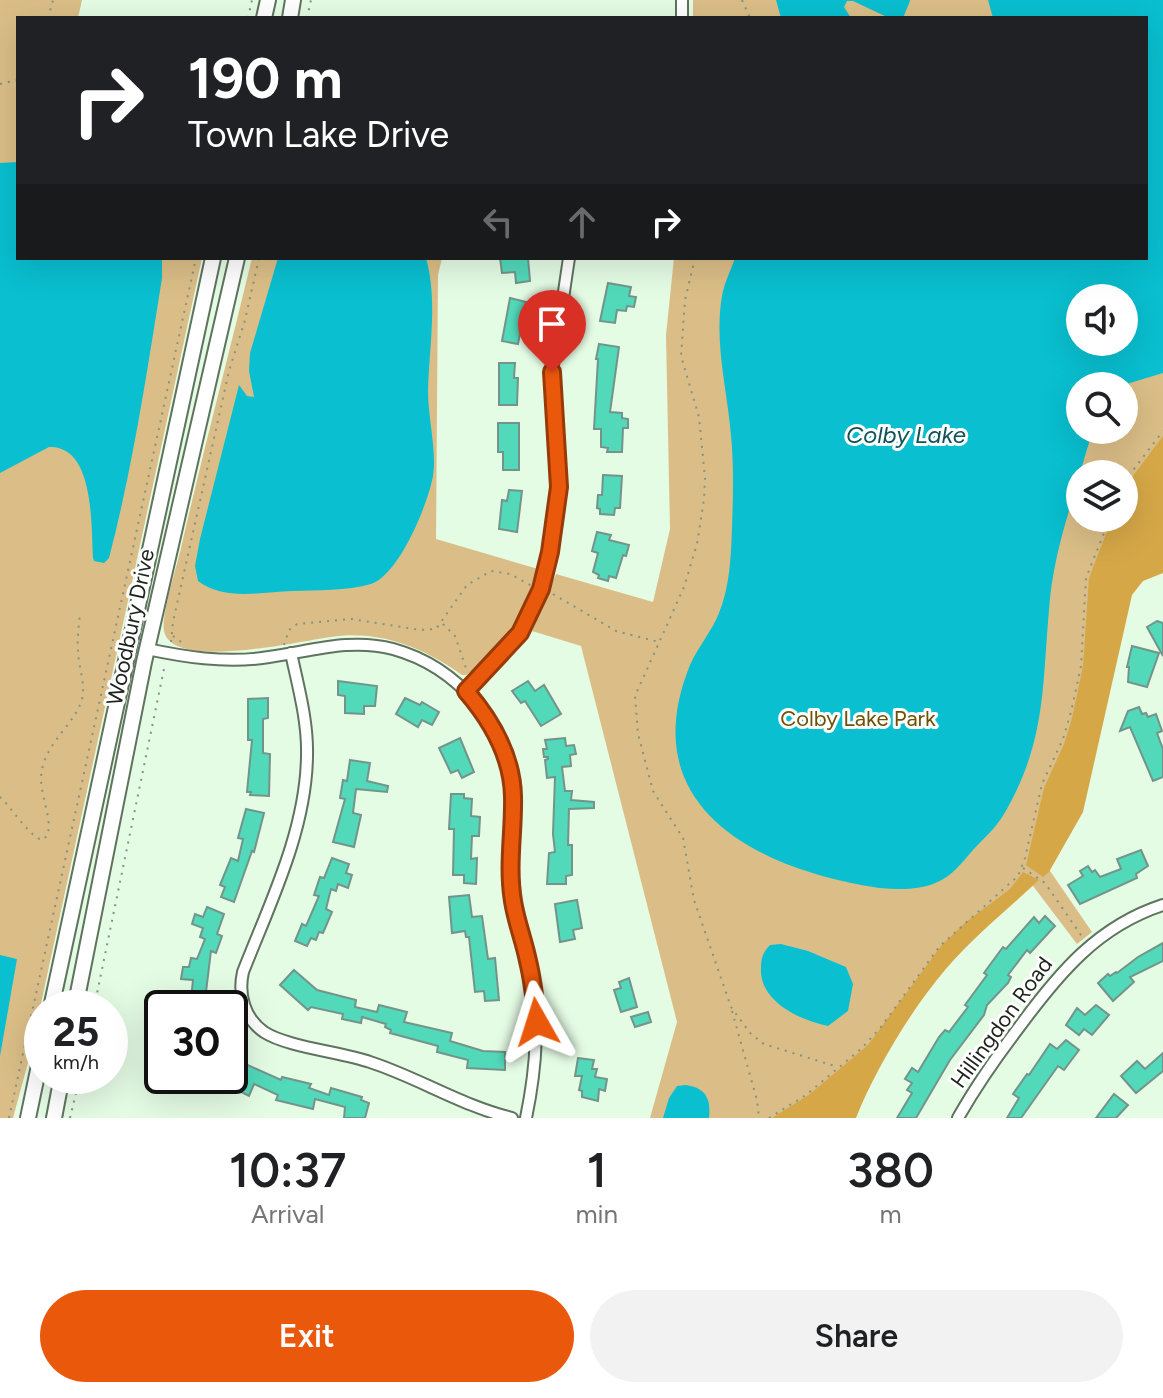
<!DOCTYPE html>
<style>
:root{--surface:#fff;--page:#f2f2f2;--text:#202124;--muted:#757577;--accent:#ea580c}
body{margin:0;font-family:Figtree,sans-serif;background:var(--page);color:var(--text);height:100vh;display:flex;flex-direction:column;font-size:30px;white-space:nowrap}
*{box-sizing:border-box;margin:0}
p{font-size:26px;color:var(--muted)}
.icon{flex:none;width:44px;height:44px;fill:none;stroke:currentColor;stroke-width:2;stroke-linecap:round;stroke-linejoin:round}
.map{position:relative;height:1118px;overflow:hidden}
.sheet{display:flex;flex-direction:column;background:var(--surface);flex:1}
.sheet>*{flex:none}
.top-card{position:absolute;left:16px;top:16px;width:1132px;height:244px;border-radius:0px;box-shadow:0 8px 32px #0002;background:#202124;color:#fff;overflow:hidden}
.tools{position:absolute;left:1066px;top:284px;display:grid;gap:16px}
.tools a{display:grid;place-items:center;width:72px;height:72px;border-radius:50%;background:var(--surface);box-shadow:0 8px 32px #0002;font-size:40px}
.speed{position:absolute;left:24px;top:990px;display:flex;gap:16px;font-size:40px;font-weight:700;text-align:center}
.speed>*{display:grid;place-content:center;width:104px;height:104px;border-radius:50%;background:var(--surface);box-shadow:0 8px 32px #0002;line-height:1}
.speed small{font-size:20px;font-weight:400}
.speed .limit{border:4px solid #111;border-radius:12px;background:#fff;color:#111}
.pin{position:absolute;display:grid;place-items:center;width:68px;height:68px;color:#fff;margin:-82px -34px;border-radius:50% 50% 50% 0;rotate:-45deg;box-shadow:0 0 8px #0007}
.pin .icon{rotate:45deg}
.me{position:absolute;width:88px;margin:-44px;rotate:354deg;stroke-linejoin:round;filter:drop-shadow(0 0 6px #0008)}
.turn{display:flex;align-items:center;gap:28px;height:168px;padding:0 40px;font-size:36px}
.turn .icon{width:104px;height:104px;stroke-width:2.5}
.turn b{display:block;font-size:56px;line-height:68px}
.lanes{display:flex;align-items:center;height:76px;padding:0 40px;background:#0003;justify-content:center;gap:40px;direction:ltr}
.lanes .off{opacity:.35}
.eta{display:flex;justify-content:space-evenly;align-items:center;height:136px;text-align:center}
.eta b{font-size:48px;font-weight:600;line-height:56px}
.button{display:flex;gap:16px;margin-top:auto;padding:16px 40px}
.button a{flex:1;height:92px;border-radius:48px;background:var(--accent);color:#fff;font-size:32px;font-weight:600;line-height:92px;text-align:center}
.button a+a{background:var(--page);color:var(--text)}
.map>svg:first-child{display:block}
.green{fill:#dbbe87;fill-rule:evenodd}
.forest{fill:#d5a747}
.water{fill:#09bfd0;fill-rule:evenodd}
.building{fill:#52d9ba;stroke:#73948a;stroke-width:2}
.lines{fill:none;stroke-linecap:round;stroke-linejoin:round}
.minor-casing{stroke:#5f735f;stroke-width:14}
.secondary-casing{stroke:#5f735f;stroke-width:18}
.path{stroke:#839383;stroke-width:2;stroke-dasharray:2 6;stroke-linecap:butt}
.minor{stroke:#fff;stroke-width:10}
.secondary{stroke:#fff;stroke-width:14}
.route-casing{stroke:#983908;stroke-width:20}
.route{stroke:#ea580c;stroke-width:14}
.labels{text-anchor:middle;stroke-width:6;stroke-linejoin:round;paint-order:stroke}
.street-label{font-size:22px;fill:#1c241b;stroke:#fff}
.park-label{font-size:22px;fill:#6e5000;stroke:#fff}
.water-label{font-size:24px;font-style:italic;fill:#115158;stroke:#fff}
</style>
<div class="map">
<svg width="1163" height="1118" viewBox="0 0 1163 1118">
<rect width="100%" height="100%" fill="#e4fbe4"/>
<g class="green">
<path d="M0 0H82L78 18H18V258H202L29 1059 13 1118H0Z"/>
<path d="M693 0H1163V565L1128 579 1046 865 1092 932 1077 944 1030 882 942 965 868 1080 852 1118H650L677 1022 581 646 532 631 556 574 653 602 670 529 666 335 674 258H1146V18H693ZM1080 298H1124V342H1080ZM1080 386H1124V430H1080ZM1080 474H1124V518H1080Z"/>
<path d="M252 258H442L438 275 436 539 538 569C525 610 504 652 466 675H462C434 655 403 640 368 636 356 635 343 635 331 637 304 640 172 672 164 631 161 615 177 566 181 548 203 451 229 355 252 258Z"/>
</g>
<g class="forest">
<path d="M1163 436V573L1143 581 1132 595 1083 812 1049 872 1043 877 1026 865 1044 788 1064 744 1072 718 1083 666 1089 578 1112 518H1124V488Z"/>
<path d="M1023 872 1039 880C1007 910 973 937 945 970 911 1010 875 1070 856 1118H772L810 1094 868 1045 941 946 966 922 1010 889Z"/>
</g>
<g class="water">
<path d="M776 0H910V1L903 18H889L853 1H847L844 7 851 18H781Z"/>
<path d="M988 0H1163V373L1120 386H1080V430H1094C1087 446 1083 464 1078 481 1065 523 1052 565 1049 610 1042 689 1046 742 1004 814 996 828 984 838 973 850 965 859 956 871 945 878 922 893 887 890 861 885 746 863 635 801 690 665 698 647 712 631 719 613 730 586 731 556 732 528 733 497 734 466 731 435 727 389 714 342 722 296 724 283 731 270 735 258H1146V18H993ZM1080 298H1124V342H1080Z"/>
<path d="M18 162V258H162V278C147 372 133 466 109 558L104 563 94 561 93 558C91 527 95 445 49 447L0 473V163Z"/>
<path d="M278 258H426C438 300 429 348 428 391 428 418 437 451 433 476 428 504 399 575 371 584 347 591 317 590 292 591 261 592 224 601 198 581L195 566 200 539 239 385 247 396 254 397 249 371 250 353Z"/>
<path d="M781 944 808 951 846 967 853 984 848 1011 828 1026C799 1020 759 1001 761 968 761 958 763 952 770 945Z"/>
<path d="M0 955 17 959 0 1056Z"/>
<path d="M686 1085C706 1088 711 1099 709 1118H663L669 1098 677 1086Z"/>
</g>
<g class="building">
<path d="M500 258H528L530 281 516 283 515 272 502 273Z"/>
<path d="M608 283 631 287 629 296 636 297 634 307 627 306 626 311 617 310 615 323 600 321Z"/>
<path d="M510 298 526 302 518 344 502 341Z"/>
<path d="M599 344 619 347 610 412 622 413V418L628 419V428H623L622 452H607L608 448 601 447V429H594L598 359H596Z"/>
<path d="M499 363H515L514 378H518L517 405H499Z"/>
<path d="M498 423H519V470H503V452H498Z"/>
<path d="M603 475 622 476 620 508H615L614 515 600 514V509L597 508 598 495H602Z"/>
<path d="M509 490 522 491 517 532 499 529 502 500 507 501Z"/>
<path d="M597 532 611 535 609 540 629 545 626 556 623 555 616 578 609 576 608 581 598 578 599 575 593 572 598 553 592 551Z"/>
<path d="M1157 621 1163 623V656L1147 627Z"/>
<path d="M1132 646 1159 653 1147 687 1128 682 1129 667H1127Z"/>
<path d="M338 681 377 686 375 706H364V714L345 713V696L338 695Z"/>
<path d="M528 681 535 691 544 685 561 714 541 726 525 701 521 703 512 691Z"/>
<path d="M268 698V718L263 719V753L270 754 269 796 250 795 251 792H247L252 740H248V699Z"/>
<path d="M405 698 420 705 422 702 439 712 432 725 422 720 418 727 396 714Z"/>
<path d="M1139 707 1142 714 1146 713 1148 717 1156 714 1162 731 1157 733 1163 749V777L1153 781 1130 727 1120 731 1128 711Z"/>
<path d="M460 738 474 772 462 778 458 770 451 773 439 748Z"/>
<path d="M565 738 566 746 574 745 576 754 570 755 571 766 562 767 565 791H572L571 800 594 802V808L569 809 568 845H572V875L566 876V884H547L549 853 555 852 553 834 555 777 547 778 545 760 548 759V757H544L543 749H547L545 740Z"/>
<path d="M350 760 370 763 367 781 388 786 387 792 356 789 353 813 361 815 354 847 333 842 345 799 340 798 343 780 347 781Z"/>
<path d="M451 794H464V798L472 799 471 816 480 817 479 836H472L471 859 477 858 476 884 464 883V875H453L454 829H449Z"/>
<path d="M246 809 264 813 254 852 252 851 234 902 221 897 225 887 220 885 231 858 238 861 243 839 238 838Z"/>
<path d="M1141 850 1148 866 1136 874 1137 878 1080 904 1068 885 1083 876 1080 871 1088 866 1092 872 1095 870 1100 877 1121 869 1117 859Z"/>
<path d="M332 858 349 864 346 873 352 875 348 888 338 884 336 891 331 889 326 909 332 912 323 933 319 932 316 940 311 938 307 946 295 941 302 924 306 926 319 896 314 895 320 877 324 878Z"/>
<path d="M469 895 472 917 482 916 488 959 495 958 499 1000 485 1001 484 991 475 992 469 937H466L465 931 452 933 449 897Z"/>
<path d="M577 900 582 928 573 930 575 939 560 942 555 904Z"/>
<path d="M207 907 224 914 217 934 222 936 216 953 211 951 205 1000 191 999 193 980 181 979 183 967H189L191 958 197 959 205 939 200 937 203 928 192 924 195 914 203 917Z"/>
<path d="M1045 916 1055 926 1030 953 1027 950 1008 975 1011 977 1008 983 987 1005 984 1015 950 1060 916 1118H897L912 1093 907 1090 912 1083 905 1079 912 1068 918 1072 939 1037 945 1030 949 1032 968 1007 965 1005 987 975 984 973 1003 947 1006 949 1034 917 1039 923Z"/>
<path d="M1163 943V961L1130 977 1134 982 1113 1001 1098 983 1108 974 1110 976 1116 972 1117 973 1138 957Z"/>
<path d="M294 970 317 990 356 1000 355 1007 377 1012 379 1005 407 1012 404 1022 452 1033 450 1041 483 1051 505 1052V1070L467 1068 468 1060 437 1052 438 1046 390 1033 391 1030 385 1027 386 1024 362 1017 361 1023 342 1019 343 1014 311 1007 308 1010 280 985Z"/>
<path d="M629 978 637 1007 621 1012 614 990 621 988 619 982Z"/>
<path d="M1096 1005 1109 1015 1092 1035 1084 1029 1079 1035 1066 1025 1077 1008 1085 1015Z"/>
<path d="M648 1012 651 1022 635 1027 631 1017Z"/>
<path d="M1066 1040 1079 1050 1064 1070 1058 1066 1021 1118H1007L1019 1098 1013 1094 1027 1074 1029 1075 1050 1044 1057 1049Z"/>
<path d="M1163 1053V1071L1136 1093 1121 1076 1137 1061 1145 1069Z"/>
<path d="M230 1057 281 1080 282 1077 311 1084 309 1088 329 1095 331 1088 362 1097 361 1100 369 1103 365 1118H344L345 1107 315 1099 313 1109 276 1100 278 1095 254 1084 249 1096 239 1091 240 1088 235 1085 237 1080 230 1077Z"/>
<path d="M578 1058 594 1060 592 1069H597L595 1077 607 1079 605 1091 599 1089 598 1101 582 1097V1091L579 1090 582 1076H575Z"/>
<path d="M1114 1094 1128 1105 1116 1118H1096Z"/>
</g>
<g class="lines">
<defs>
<g id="minor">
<path d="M682 0V18"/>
<path d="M147 649C185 657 223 663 262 658 306 653 348 637 393 649 458 667 509 726 513 794 515 831 506 866 513 903 517 923 524 942 529 962 540 1015 537 1065 526 1118"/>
<path d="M291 653C298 686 308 721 307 756 306 831 270 903 243 972 238 994 244 1018 264 1032 287 1047 341 1052 370 1062 419 1078 462 1106 512 1118"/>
<path d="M466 691 520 633 541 589 550 552 559 487 552 372 569 258"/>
<path d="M958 1118C976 1086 997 1056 1020 1026 1059 973 1098 926 1163 905"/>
</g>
<g id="secondary">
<path d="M264 18 268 0"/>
<path d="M290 18 293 0"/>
<path d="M51 1008 213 258"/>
<path d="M75 1008 144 662 237 258"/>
<path d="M28 1118 42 1051"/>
<path d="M54 1118 62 1076"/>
</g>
</defs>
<use href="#minor" class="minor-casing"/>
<use href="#secondary" class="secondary-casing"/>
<g class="path">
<path d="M742 0 750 18"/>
<path d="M48 18 53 0"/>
<path d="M248 18 252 0"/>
<path d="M307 18 311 0"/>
<path d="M0 84 18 80"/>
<path d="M695 258 685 300 681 356 699 417 705 478 704 499 697 544 684 587 635 696 638 734 653 791 683 838 694 900 731 1007 750 1033 764 1044 838 1067"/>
<path d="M1124 482 1163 431"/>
<path d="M553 594 616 631 659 642"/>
<path d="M443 624 455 636 467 671"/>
<path d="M173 636 184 644"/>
<path d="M171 642 173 622 229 371 245 320 259 258"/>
<path d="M284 645 289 630 297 624 351 619 420 630 436 629 467 585 491 571 510 574 532 586"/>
<path d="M0 797C11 807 30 837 42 840L47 836C54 818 37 792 42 769 49 739 75 724 82 699 86 684 78 666 78 650 77 638 79 625 80 613"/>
<path d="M1023 868 1045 883 1083 938"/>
<path d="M94 1008 165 664"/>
<path d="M732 1011 757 1100 759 1118"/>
<path d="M9 1118 196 258"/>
<path d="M70 1118 80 1076"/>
<path d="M769 1118 806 1095 862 1048 881 1027 939 947 1018 876 1025 858 1042 784 1063 739 1071 712 1081 666 1086 578 1110 518"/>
</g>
<use href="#minor" class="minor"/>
<use href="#secondary" class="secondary"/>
</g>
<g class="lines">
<defs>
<path id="route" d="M537 1022C535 1001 533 981 528 961 524 941 516 921 513 901 507 865 514 831 513 796 512 755 491 720 466 691L520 633 541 589 550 552 559 487 552 372"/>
</defs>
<use href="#route" class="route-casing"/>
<use href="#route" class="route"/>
</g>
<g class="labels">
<g class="street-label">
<text transform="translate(130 627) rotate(-78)" y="8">Woodbury Drive</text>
<text transform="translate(1001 1022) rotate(-54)" y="8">Hillingdon Road</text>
</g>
<g class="park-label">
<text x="858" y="726">Colby Lake Park</text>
</g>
<g class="water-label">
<text x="906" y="443">Colby Lake</text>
</g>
</g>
</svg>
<div class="tools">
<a><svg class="icon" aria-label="sound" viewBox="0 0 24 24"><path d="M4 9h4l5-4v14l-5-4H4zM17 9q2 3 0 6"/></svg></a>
<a><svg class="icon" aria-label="search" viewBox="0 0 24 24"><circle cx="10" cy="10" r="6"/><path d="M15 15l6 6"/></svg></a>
<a><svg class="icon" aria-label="layers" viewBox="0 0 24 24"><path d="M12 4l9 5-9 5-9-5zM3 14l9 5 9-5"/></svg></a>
</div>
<div class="speed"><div>25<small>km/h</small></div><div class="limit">30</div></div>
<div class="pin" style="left:552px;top:372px;background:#d93025"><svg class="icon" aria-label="arrive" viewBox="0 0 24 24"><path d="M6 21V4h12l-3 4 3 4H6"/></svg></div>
<svg class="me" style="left:537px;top:1022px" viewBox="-20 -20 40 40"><path d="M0-17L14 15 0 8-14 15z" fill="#ea580c" stroke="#fff" stroke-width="4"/></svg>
<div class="top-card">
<div class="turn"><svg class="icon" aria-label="right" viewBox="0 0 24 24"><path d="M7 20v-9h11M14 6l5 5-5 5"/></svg><div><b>190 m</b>Town Lake Drive</div></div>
<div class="lanes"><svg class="icon off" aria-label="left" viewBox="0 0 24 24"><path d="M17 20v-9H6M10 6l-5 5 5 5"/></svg><svg class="icon off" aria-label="ahead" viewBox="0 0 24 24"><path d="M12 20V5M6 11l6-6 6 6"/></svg><svg class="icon" aria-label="right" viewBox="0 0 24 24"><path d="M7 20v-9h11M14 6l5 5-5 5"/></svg></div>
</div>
</div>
<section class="sheet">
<div class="eta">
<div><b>10:37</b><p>Arrival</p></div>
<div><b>1</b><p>min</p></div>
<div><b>380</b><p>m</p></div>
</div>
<div class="button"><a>Exit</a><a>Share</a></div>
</section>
